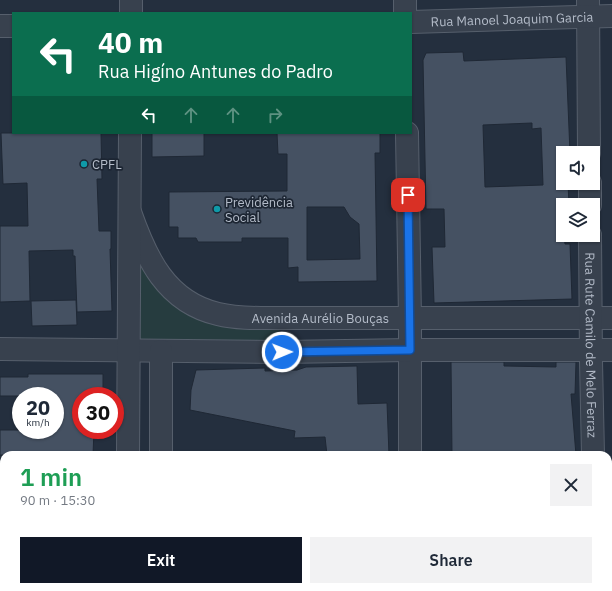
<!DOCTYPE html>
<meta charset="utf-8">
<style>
:root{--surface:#fff;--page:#f2f2f3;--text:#1f2937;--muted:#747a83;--accent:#111827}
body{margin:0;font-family:"IBM Plex Sans",sans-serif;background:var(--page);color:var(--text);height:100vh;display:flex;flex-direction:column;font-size:15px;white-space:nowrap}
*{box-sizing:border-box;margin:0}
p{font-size:13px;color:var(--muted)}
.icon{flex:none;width:22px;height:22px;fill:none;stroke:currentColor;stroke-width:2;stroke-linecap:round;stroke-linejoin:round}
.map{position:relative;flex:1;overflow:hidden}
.sheet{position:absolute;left:0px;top:451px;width:612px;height:140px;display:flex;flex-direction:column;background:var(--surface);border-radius:12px 12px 0 0;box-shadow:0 1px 3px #0004}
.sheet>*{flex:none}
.hud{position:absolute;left:12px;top:12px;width:400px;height:122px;border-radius:0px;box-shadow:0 1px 3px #0004;background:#0b6e4f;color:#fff;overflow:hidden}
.tools{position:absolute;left:556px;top:146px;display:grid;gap:8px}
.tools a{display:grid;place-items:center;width:44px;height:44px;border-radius:0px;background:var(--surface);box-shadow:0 1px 3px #0004;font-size:20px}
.speed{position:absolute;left:12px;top:387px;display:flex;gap:8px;font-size:20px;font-weight:700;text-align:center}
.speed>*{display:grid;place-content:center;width:52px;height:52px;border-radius:50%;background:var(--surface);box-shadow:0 1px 3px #0004;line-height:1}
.speed small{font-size:10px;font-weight:400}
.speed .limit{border:6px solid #d22;background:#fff;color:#111}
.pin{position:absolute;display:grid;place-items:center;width:34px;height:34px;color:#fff;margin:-17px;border-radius:8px;box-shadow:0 2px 6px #0006}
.me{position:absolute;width:44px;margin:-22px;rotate:89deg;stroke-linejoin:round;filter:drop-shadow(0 0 3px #0008)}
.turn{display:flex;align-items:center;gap:14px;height:84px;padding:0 20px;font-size:18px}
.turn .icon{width:52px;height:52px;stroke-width:2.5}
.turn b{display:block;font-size:28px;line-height:34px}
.lanes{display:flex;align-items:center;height:38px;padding:0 20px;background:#0003;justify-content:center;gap:20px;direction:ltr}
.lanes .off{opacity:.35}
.round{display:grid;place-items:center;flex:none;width:42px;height:42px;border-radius:0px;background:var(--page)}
.headline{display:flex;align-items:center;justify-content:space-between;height:68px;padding:0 20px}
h1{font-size:24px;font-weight:600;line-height:30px;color:#1e9e55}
.cta{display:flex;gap:8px;margin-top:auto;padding:8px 20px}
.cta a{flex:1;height:46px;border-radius:0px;background:var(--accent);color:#fff;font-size:16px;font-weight:600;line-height:46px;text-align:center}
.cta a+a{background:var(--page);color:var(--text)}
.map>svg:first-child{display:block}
.green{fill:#263c3f}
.building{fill:#455162;stroke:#1f2835;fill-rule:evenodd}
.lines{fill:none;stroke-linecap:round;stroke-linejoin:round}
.minor-casing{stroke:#565f6c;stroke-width:24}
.minor{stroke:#38414e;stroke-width:22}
.route-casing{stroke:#114b97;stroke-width:10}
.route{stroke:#1a73e8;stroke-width:7}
.culture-dot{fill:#0f9aa8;stroke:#1d2633;stroke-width:1.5}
.labels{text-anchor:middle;stroke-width:3.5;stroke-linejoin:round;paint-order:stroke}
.street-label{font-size:13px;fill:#b4bcc9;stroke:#1d2633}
.poi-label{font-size:13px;fill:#b4bcc9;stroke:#1d2633;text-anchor:start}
</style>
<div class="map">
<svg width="612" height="591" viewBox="0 0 612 591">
<rect width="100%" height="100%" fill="#242f3e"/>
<path class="green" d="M133 230 170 293 279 321V349L131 347Z"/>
<g class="building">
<path d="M463 52 464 61 566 57 570 153H563V183H568L569 205H563V235H564L565 244H570L572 299 434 303 432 247H445L444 209H426L423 60 426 53ZM532 123V129L541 128 543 185 485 187 483 125Z"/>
<path d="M1 133H101L102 179H97L99 231H111V249H110L112 311 77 312 75 256H73V250L29 251 30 301 0 302V226H28L27 183 3 184Z"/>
<path d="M152 133H204V156L152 157Z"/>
<path d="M277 133H380V153H375L377 281 298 282V267L288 268V238H242V242H198L196 238H178V227H169V192L287 191V154H278ZM307 207H344L350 217 359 224 360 259 307 260Z"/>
<path d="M76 300 77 325 32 326 31 301Z"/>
<path d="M451 362H504V366L556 367V362H576L575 394H571L576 455H452Z"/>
<path d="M357 366 358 404 387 403 389 455H327L325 437 294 438 295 431 190 410 191 390 196 370 265 368V371L297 370 306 367Z"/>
<path d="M28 374H103V396H81V430H94L93 455H0V430H55V396H0V377H28Z"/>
</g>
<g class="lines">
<defs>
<g id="minor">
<path d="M405 0V13"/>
<path d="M588 0 589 153"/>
<path d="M131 13V0"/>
<path id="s1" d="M411 22 612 16"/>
<path d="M0 26H13"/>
<path d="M407 133 410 319V455"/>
<path d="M590 183V205"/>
<path id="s2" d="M130 212C146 258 166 302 218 314 238 319 261 318 282 318H612"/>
<path id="s3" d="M590 235 591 361 593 455"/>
<path d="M0 349 282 352 410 350H612"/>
<path d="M128 455 130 133"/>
<path d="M161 455V351"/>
<path d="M411 587V591"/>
<path d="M597 587V591"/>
<path d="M127 591V587"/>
<path d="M160 591V587"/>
</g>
</defs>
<use href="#minor" class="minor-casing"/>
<use href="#minor" class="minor"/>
</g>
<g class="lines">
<defs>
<path id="route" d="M282 352 410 350 408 195"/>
</defs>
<use href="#route" class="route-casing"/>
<use href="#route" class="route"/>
</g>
<g class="culture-dot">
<circle cx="84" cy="164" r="4"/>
<circle cx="217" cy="209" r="4"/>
</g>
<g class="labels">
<g class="street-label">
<text dy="5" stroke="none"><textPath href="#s1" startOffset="101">Rua Manoel Joaquim Garcia</textPath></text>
<text dy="5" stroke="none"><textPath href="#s2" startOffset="244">Avenida Aurélio Bouças</textPath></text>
<text dy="5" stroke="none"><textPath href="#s3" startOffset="110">Rua Rute Camilo de Melo Ferraz</textPath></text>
</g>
<g class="poi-label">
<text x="92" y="169">CPFL</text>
<text x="225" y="207">Previdência<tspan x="225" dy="15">Social</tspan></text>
</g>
</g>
</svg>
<div class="tools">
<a><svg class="icon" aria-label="sound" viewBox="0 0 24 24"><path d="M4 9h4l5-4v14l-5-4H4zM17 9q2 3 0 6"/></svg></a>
<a><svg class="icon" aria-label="layers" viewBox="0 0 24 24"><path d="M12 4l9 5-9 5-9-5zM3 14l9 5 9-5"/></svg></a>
</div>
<div class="speed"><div>20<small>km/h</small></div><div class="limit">30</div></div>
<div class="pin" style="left:408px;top:195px;background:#d93025"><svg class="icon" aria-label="arrive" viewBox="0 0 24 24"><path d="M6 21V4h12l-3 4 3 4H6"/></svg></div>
<svg class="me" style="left:282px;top:352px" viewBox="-20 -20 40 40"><circle r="17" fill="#1a73e8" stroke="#fff" stroke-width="3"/><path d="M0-11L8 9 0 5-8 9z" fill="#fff"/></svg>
<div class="hud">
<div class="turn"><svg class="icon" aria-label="left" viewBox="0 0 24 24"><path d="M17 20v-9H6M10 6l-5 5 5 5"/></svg><div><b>40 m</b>Rua Higíno Antunes do Padro</div></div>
<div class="lanes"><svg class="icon" aria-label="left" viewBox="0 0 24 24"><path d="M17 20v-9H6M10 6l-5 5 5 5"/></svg><svg class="icon off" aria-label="ahead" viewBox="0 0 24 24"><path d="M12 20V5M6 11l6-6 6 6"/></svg><svg class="icon off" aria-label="ahead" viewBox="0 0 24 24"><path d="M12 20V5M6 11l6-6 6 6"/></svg><svg class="icon off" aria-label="right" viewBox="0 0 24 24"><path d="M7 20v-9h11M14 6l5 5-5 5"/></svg></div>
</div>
<section class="sheet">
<div class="headline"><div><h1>1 min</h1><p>90 m · 15:30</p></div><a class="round"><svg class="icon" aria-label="close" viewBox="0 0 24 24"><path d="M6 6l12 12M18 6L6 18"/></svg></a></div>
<div class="cta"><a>Exit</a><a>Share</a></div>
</section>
</div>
